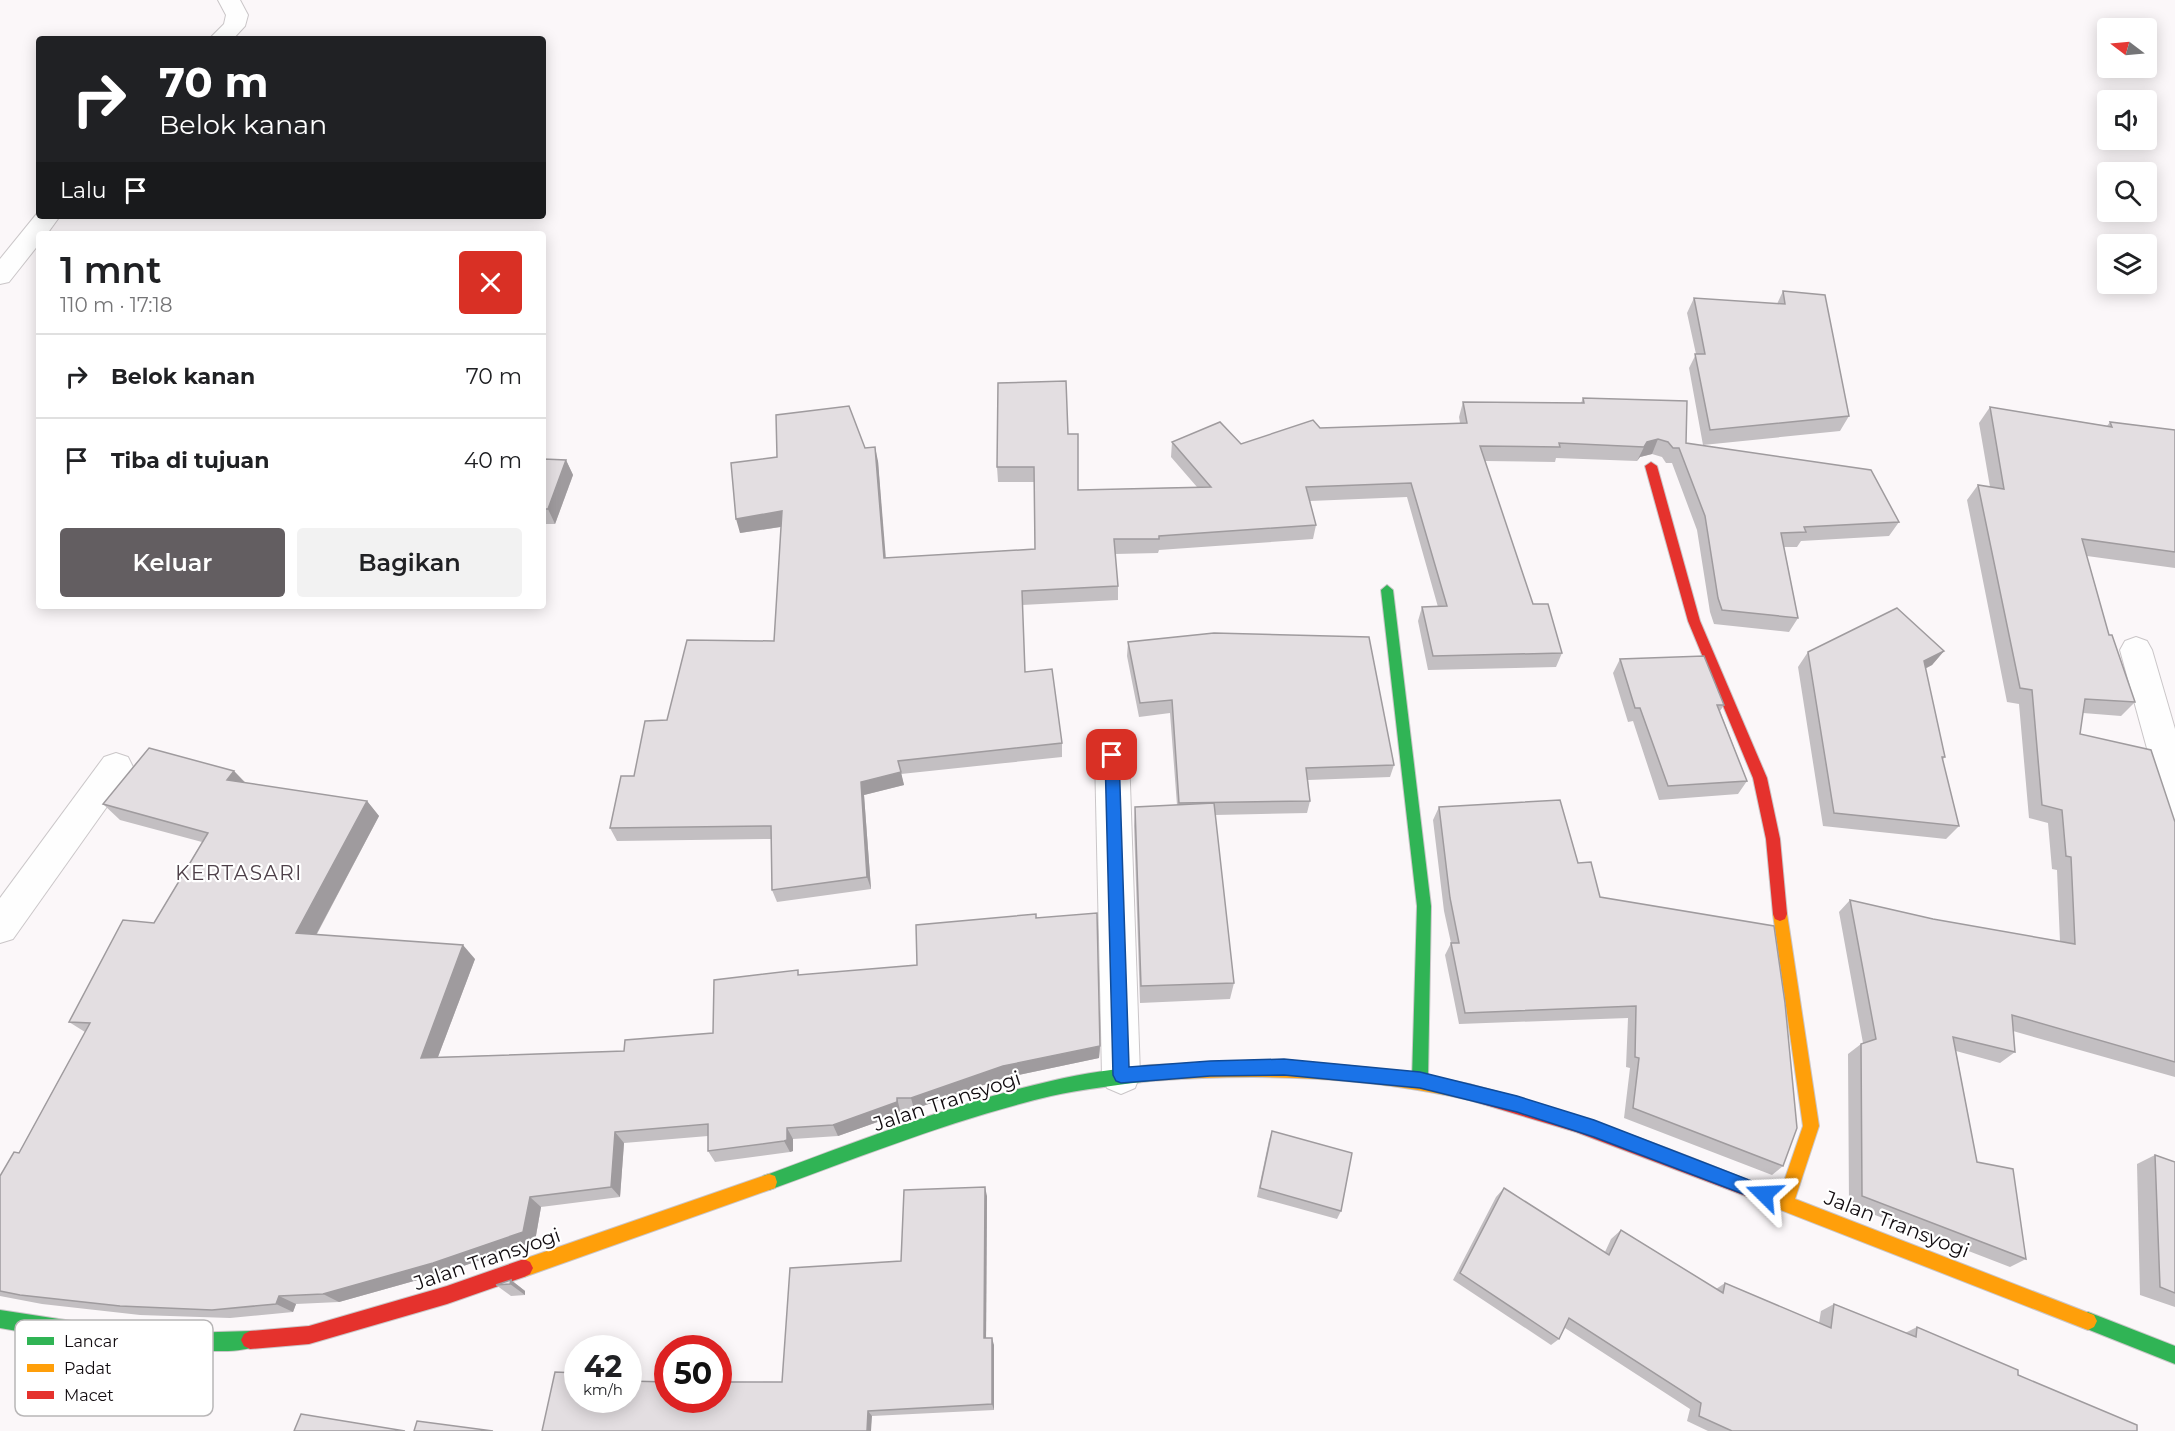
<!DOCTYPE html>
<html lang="id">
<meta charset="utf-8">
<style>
:root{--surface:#fff;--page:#f2f2f2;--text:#202124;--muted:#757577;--line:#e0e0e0;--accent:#635e61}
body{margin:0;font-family:Montserrat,sans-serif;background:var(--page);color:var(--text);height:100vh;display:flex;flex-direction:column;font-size:22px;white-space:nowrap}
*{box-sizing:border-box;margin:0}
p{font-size:20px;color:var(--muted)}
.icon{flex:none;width:33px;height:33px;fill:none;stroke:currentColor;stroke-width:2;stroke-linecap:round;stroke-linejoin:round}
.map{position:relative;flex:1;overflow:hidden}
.drawer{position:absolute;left:36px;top:231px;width:510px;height:378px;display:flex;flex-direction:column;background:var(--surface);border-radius:6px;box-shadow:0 3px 15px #0003}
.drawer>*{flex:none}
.hud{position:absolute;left:36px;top:36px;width:510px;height:183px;border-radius:6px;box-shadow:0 3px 15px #0003;background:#202124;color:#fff;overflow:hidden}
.needle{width:39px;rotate:286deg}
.controls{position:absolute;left:2097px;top:18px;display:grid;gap:12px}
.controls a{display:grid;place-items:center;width:60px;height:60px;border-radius:6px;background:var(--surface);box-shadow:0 3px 15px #0003;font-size:30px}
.speed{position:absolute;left:564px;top:1335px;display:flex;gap:12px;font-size:30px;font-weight:700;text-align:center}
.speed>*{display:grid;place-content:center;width:78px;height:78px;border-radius:50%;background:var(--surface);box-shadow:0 3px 15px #0003;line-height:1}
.speed small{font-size:15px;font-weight:400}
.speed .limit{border:9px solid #d22;background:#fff;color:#111}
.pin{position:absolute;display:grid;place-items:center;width:51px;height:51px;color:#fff;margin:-26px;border-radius:12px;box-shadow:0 3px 9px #0006}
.me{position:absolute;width:66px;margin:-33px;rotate:291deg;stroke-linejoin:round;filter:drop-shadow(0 0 4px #0008)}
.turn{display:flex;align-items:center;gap:21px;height:126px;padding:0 24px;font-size:27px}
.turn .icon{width:78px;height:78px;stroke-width:2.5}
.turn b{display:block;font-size:42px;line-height:51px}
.then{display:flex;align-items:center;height:57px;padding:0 24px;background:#0003;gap:12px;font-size:22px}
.round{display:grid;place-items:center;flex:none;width:63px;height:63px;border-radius:6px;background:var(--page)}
.overview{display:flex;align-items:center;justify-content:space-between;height:102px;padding:0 24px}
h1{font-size:36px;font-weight:600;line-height:45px}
.button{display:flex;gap:12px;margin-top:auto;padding:12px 24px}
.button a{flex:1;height:69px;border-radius:6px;background:var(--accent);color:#fff;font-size:24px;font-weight:600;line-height:69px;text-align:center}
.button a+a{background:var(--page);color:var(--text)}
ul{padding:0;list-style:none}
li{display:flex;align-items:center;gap:18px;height:84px;padding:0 24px;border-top:2px solid var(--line)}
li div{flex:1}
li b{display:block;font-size:22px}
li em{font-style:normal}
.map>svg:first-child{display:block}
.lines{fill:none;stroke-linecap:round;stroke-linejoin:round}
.street-casing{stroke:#cac6c8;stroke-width:2}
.fast-casing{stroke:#cac6c8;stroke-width:2}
.slow-casing{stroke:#cac6c8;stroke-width:2}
.jam-casing{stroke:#cac6c8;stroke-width:2}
.street{fill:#fefefe;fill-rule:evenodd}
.fast{fill:#30b455;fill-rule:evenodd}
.slow{fill:#ff9f0a;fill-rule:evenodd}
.jam{fill:#e5322d;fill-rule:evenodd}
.wall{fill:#c3bfc2}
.shaded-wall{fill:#9f9b9e}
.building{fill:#e3dee1;stroke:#9f9b9e;stroke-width:1.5}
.route{fill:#1a73e8;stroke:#114b97;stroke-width:1.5}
.labels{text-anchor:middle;stroke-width:4.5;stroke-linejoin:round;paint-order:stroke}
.quarter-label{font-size:20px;letter-spacing:1.5px;fill:#4e4049;stroke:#fff}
.near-street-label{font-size:20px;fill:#110b0f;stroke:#fff}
.key{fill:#fff;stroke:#b8b6b7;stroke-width:1.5}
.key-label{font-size:16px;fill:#110b0f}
</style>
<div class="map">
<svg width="2175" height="1431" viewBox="0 0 2175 1431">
<rect width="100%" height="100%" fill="#fbf7f9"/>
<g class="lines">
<defs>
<g id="street">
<path d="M218 0H240L248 15 245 26 233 39H209L224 24 226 15Z"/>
<path d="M39 211V216H60L47 234H39V244L9 282 0 284V259Z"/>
<path d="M2136 637 2147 641 2152 650 2175 729V826L2163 821 2158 811 2151 763 2120 650 2125 641Z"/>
<path d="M1112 741 1124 745 1129 755 1140 1075 1135 1088 1121 1094 1107 1088 1102 1075 1095 755 1100 745Z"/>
<path d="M116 753 128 757 133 767 128 777 13 939 0 943V898L104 757Z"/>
</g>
<g id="fast">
<path d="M1387 585 1393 590 1431 906 1428 1080 1426 1085 1420 1088 1414 1085 1412 1080 1417 906 1381 590Z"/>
<path d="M1150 1065 1156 1068 1158 1073 1156 1078 1150 1081C1117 1085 1083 1089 1051 1096 954 1119 862 1156 769 1190L763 1188 761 1182 763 1176 769 1174C862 1140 954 1103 1051 1081 1083 1073 1117 1069 1150 1065Z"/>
<path d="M0 1310 124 1329 187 1333 250 1331 256 1334 259 1340 256 1346C242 1352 222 1351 206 1351 137 1351 68 1340 0 1328Z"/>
<path d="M2088 1312 2175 1346V1364L2082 1327 2079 1321 2082 1315Z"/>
</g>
<g id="slow">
<path d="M1780 907 1785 909 1787 914 1819 1126 1795 1199 2094 1315 2097 1321 2094 1327 2088 1330 1745 1196 1743 1190 1745 1184 1751 1182 1780 1193 1803 1126 1773 914 1775 909Z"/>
<path d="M1271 1061C1338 1063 1403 1070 1469 1084L1475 1086 1477 1092 1475 1098 1469 1100C1363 1076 1258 1073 1150 1081L1144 1078 1142 1073 1144 1068 1150 1065Z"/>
<path d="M769 1174 775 1176 777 1182 775 1188 769 1190 524 1277 518 1274 515 1268 518 1262 524 1259Z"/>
</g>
<g id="jam">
<path d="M1651 462 1657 466 1700 621 1767 778 1780 839 1787 914 1785 919 1780 921 1775 919 1773 914 1766 839 1753 778 1688 621 1645 466Z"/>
<path d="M1469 1084C1567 1110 1663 1145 1757 1184L1759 1190 1757 1196 1751 1198 1576 1132 1469 1100 1463 1098 1461 1092 1463 1086Z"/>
<path d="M524 1259 530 1262 533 1268 530 1274 524 1277 447 1304 309 1344 250 1349 244 1346 241 1340 244 1334 250 1331 309 1326 447 1286Z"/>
</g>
</defs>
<use href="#street" class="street-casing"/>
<use href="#fast" class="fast-casing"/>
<use href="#slow" class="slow-casing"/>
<use href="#jam" class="jam-casing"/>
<use href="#street" class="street"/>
<use href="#fast" class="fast"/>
<use href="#slow" class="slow"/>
<use href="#jam" class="jam"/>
</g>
<g class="wall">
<path d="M1783 291 1849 416 1840 431 1703 445 1689 368 1696 354 1687 313 1694 298 1777 304Z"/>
<path d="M1583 398 1686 443 1899 522 1889 536 1801 541 1797 547H1784L1798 618 1789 632 1714 624 1710 612 1697 530 1672 463H1666L1662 457 1652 454 1640 457 1637 461 1556 458 1555 462 1485 461 1533 604 1562 653 1556 667 1428 670 1418 621 1422 607H1438L1407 497 1310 501 1316 525 1313 539 1159 550 1158 553 1115 554 1118 586V600L1022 605 1025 672 1062 743V757L901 774 904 785 864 795 871 889 777 902 772 890 771 839 617 841 610 828 634 776 667 720 774 641 781 527 740 533 865 448 878 461 885 558 1035 549 1034 482H998L997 467 1068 434 1078 490 1197 487 1171 457 1172 442 1241 444 1320 428 1460 423 1459 417 1463 402 1581 403Z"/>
<path d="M1990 407 2107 426 2110 422 2175 430V568L2087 556 2109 635 2135 702 2121 716 2083 713 2080 734 2175 822V1077L2013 1031 2015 1052 2000 1063 1956 1051 1977 1162 2026 1259 2010 1267 1849 1205 1848 1054 1861 1044 1863 1043 1839 912 1850 900 1933 919 2060 942 2057 870 2052 869 2048 823 2029 818 2019 704 2007 702 1967 500 1978 485 1990 487 1979 423Z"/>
<path d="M543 459 566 460 573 475 555 524H543Z"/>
<path d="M1128 642 1394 765 1390 777 1308 780 1310 801 1307 813 1215 815 1234 983 1230 999 1140 1003 1134 826 1135 807 1177 805 1170 713 1139 717 1127 656Z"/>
<path d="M1944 651 1932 665 1925 669 1945 757 1942 760 1959 826 1946 839 1823 826 1798 667 1808 652Z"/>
<path d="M1620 659 1724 705 1720 711 1747 781 1738 794 1659 800 1633 721 1628 722 1613 673Z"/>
<path d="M234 771 246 783 367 801 379 816 317 934 475 959 438 1057 624 1051 713 1033 800 975 917 965 1036 918 1100 1046 1099 1058 1004 1078 914 1109 900 1110V1114L838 1136 793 1139V1151L790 1152 715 1162 708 1151V1136L624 1143 620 1197 541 1207 535 1241 446 1272 339 1302 296 1304 293 1312 230 1318 140 1315 42 1304 0 1296V1176L19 1153 85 1032 69 1022 154 923 202 842 120 820 103 804Z"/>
<path d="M1439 807 1578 863 1600 897 1783 1166 1772 1175 1624 1118 1630 1068 1626 1067 1628 1018 1459 1024 1445 955 1451 943 1444 911 1433 820Z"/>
<path d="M1272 1131 1341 1211 1337 1219 1257 1197 1269 1140Z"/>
<path d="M2155 1155 2175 1162V1307L2140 1295 2137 1164Z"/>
<path d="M1504 1188 1605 1252 1611 1239 1621 1230 1716 1289 1725 1283 1819 1323 1821 1311 1834 1304 1905 1333 1917 1327 2137 1431H1708L1687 1421 1690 1409 1565 1328 1559 1339 1551 1345 1453 1280 1496 1197Z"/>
<path d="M987 1196 986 1338 994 1345V1410L872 1416 629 1381 782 1382 901 1261Z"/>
<path d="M511 1280 525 1291V1295L511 1296 496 1285Z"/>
</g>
<g class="shaded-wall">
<path d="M1658 439 1652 454 1640 457 1637 461 1644 447 1647 442Z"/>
<path d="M875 447 878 461 887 572 884 558Z"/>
<path d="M566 460 573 475 555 524 548 509Z"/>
<path d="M782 511 786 526 740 533 736 519Z"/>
<path d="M1944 651 1932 665 1912 675 1924 661Z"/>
<path d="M234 771 248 786 227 780Z"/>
<path d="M901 772 904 785 864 795 871 889 867 877 861 782Z"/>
<path d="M367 801 379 816 310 946 296 933Z"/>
<path d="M463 945 475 959 433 1070 421 1058Z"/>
<path d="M1100 1046 1099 1058 1004 1078 914 1109 911 1098 1003 1066Z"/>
<path d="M897 1098 900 1110V1114L838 1136 833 1125Z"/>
<path d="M787 1128 793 1139V1151L790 1152 784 1141Z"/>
<path d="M615 1132 624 1143 620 1197 611 1187Z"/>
<path d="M985 1187 987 1196 986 1345 984 1338Z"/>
<path d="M530 1197 541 1207 535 1241 446 1272 339 1302 323 1294Z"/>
<path d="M511 1280 525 1291V1295L510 1284Z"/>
<path d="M279 1296 296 1304 293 1312 276 1304Z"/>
<path d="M992 1338 994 1345V1410L992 1404Z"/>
<path d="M868 1411 872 1416 871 1431H867Z"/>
</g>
<g class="building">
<path d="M1783 291 1825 295 1849 416 1710 430 1695 354H1705L1694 298 1785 304Z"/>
<path d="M1066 381 1068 434H1078V490L1211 487 1172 442 1220 422 1241 444 1313 420 1320 428 1467 423 1463 402 1584 403 1583 398 1687 401 1686 443 1871 470 1899 522 1804 527 1806 532 1781 533 1798 618 1722 610 1718 598 1705 516 1679 448H1673L1668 442 1658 439 1647 442 1644 447 1559 443 1560 447 1480 446 1533 604H1548L1562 653 1433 656 1422 607 1447 606 1411 483 1306 487 1316 525 1159 536V539H1114L1118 586 1022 591 1025 672 1052 669 1062 743 898 761 901 772 861 782 867 877 772 890 771 826 610 828 621 776H634L645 721 667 720 687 640 774 641 782 511 736 519 731 463 777 457 776 415 849 406 865 448 875 447 884 558 1035 549 1034 467H997L998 383Z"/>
<path d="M1990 407 2112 427 2110 422 2175 430V552L2082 539 2109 635H2112L2135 702 2085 699 2080 734 2151 750 2175 822V1062L2012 1015 2015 1052 1953 1037 1977 1162 2013 1169 2026 1259 1862 1196 1861 1044 1876 1039 1850 900 1933 919 2075 944 2071 857 2066 856 2062 810 2042 805 2032 690 2020 688 1978 485 2004 489Z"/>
<path d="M543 459 566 460 548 509H543Z"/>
<path d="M1897 608 1944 651 1924 661 1945 757H1942L1959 826 1834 813 1808 652Z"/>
<path d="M1214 633 1369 637 1394 765 1306 768 1310 801 1179 803 1172 700 1140 703 1128 642Z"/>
<path d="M1704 656 1724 705H1717L1747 781 1668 786 1640 708H1635L1620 659Z"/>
<path d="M149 748 234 771 227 780 367 801 296 933 463 945 421 1058 624 1051 625 1040 713 1033 714 980 798 970V975L917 965 916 925 1036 914V918L1097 913 1100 1046 1003 1066 911 1098H897V1102L833 1125 787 1128V1140L784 1141 708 1151V1124L615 1132 611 1187 530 1197 523 1232 433 1263 323 1294 279 1296 276 1304 212 1310 120 1306 20 1295 0 1291V1176L14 1152 19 1153 90 1023 69 1022 123 920 154 923 208 833 103 804Z"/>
<path d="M1560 800 1578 863 1591 862 1600 897 1774 926 1785 1003 1797 1128 1783 1166 1633 1108 1639 1058 1635 1057 1636 1006 1465 1013 1451 943H1459L1450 898 1439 807Z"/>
<path d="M1214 803 1234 983 1141 986 1135 807Z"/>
<path d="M1272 1131 1352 1153 1341 1211 1260 1188Z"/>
<path d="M2155 1155 2175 1162V1293L2160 1287Z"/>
<path d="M985 1187 984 1338H992V1404L868 1411 867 1431H542L555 1372 578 1373V1400H628V1381L668 1382V1400H718V1382H782L790 1268 901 1261 904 1190Z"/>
<path d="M1504 1188 1609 1255 1621 1230 1723 1293 1725 1283 1831 1328 1834 1304 1916 1337 1917 1327 2018 1370V1375L2137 1425V1431H1732L1699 1416 1701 1403 1569 1318 1559 1339 1460 1273Z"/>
<path d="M511 1280 510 1284 496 1285Z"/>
<path d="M301 1414 405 1431H294Z"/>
<path d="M417 1421 493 1431H414Z"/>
</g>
<path class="route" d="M1112 749 1117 751 1119 755 1129 1067 1210 1061 1284 1059 1420 1072 1517 1096 1594 1120 1770 1188 1772 1194 1770 1200 1764 1202 1594 1137 1517 1112 1420 1088 1284 1075 1210 1076 1121 1083 1116 1081 1113 1075 1105 755 1107 751Z"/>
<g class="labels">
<g class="quarter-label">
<text x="239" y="880">KERTASARI</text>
</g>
<g class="near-street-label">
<text transform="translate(947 1101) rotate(-18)" y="7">Jalan Transyogi</text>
<text transform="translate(1897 1224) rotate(21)" y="7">Jalan Transyogi</text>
<text transform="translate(487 1259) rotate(-19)" y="7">Jalan Transyogi</text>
</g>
</g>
<rect x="15" y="1320" width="198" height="96" rx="9" class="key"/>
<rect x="27" y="1337" width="27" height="8" fill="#30b455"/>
<rect x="27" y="1364" width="27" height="8" fill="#ff9f0a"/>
<rect x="27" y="1391" width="27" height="8" fill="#e5322d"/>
<g class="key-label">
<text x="64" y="1347">Lancar</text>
<text x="64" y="1374">Padat</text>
<text x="64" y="1401">Macet</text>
</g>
</svg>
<div class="controls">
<a><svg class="needle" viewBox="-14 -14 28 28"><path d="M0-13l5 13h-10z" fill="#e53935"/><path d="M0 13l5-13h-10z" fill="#757577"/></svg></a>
<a><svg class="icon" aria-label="sound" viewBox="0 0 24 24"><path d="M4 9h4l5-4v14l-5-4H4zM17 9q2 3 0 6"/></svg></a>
<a><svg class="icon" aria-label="search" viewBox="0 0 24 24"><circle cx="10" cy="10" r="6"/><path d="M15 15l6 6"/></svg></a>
<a><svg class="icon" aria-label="layers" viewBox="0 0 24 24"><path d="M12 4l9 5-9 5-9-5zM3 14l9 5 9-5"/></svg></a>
</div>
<div class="speed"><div>42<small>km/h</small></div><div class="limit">50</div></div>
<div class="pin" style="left:1112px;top:755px;background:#d93025"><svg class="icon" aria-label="arrive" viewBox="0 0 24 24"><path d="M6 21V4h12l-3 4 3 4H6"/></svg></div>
<svg class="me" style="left:1764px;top:1194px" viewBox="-20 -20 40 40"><path d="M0-17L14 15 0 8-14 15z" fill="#1a73e8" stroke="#fff" stroke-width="4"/></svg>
<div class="hud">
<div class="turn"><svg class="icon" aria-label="right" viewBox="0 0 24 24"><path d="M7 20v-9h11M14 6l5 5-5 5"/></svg><div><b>70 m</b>Belok kanan</div></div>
<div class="then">Lalu<svg class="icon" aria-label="arrive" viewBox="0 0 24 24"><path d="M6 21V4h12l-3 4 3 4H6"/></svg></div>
</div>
<section class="drawer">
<div class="overview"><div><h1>1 mnt</h1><p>110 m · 17:18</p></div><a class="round" style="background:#d93025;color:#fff"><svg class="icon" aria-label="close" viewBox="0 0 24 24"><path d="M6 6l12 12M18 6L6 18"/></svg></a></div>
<ul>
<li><svg class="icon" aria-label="right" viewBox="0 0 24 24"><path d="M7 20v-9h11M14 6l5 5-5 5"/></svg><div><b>Belok kanan</b></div><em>70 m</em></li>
<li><svg class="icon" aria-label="arrive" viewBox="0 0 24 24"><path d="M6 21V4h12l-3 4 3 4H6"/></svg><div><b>Tiba di tujuan</b></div><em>40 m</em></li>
</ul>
<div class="button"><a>Keluar</a><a>Bagikan</a></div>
</section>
</div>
